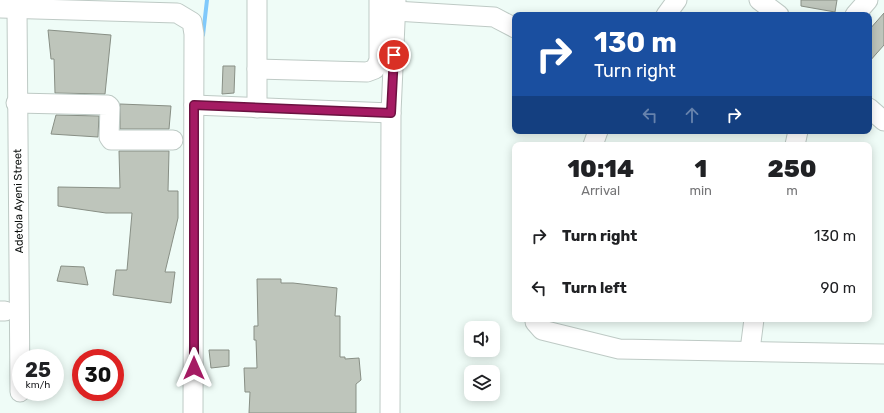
<!DOCTYPE html>
<style>
:root{--surface:#fff;--page:#f6f6f6;--text:#202124;--muted:#757577}
body{margin:0;font-family:Rubik,sans-serif;background:var(--page);color:var(--text);height:100vh;display:flex;flex-direction:column;font-size:15px;white-space:nowrap}
*{box-sizing:border-box;margin:0}
p{font-size:13px;color:var(--muted)}
.icon{flex:none;width:22px;height:22px;fill:none;stroke:currentColor;stroke-width:2;stroke-linecap:round;stroke-linejoin:round}
.map{position:relative;flex:1;overflow:hidden}
.details{position:absolute;left:512px;top:142px;width:360px;height:180px;display:flex;flex-direction:column;background:var(--surface);border-radius:8px;box-shadow:0 2px 10px #0003}
.details>*{flex:none}
.guide{position:absolute;left:512px;top:12px;width:360px;height:122px;border-radius:8px;box-shadow:0 2px 10px #0003;background:#1a4fa0;color:#fff;overflow:hidden}
.buttons{position:absolute;left:464px;top:321px;display:grid;gap:8px}
.buttons a{display:grid;place-items:center;width:36px;height:36px;border-radius:8px;background:var(--surface);box-shadow:0 2px 10px #0003;font-size:20px}
.speed{position:absolute;left:12px;top:349px;display:flex;gap:8px;font-size:20px;font-weight:700;text-align:center}
.speed>*{display:grid;place-content:center;width:52px;height:52px;border-radius:50%;background:var(--surface);box-shadow:0 2px 10px #0003;line-height:1}
.speed small{font-size:10px;font-weight:400}
.speed .limit{border:6px solid #d22;background:#fff;color:#111}
.pin{position:absolute;display:grid;place-items:center;width:34px;height:34px;color:#fff;margin:-17px;border:2px solid #fff;border-radius:50%;box-shadow:0 1px 4px #0007}
.me{position:absolute;width:44px;margin:-22px;rotate:0deg;stroke-linejoin:round;filter:drop-shadow(0 0 3px #0008)}
.turn{display:flex;align-items:center;gap:14px;height:84px;padding:0 16px;font-size:18px}
.turn .icon{width:52px;height:52px;stroke-width:2.5}
.turn b{display:block;font-size:28px;line-height:34px}
.lanes{display:flex;align-items:center;height:38px;padding:0 16px;background:#0003;justify-content:center;gap:20px;direction:ltr}
.lanes .off{opacity:.35}
.eta{display:flex;justify-content:space-evenly;align-items:center;height:68px;text-align:center}
.eta b{font-size:24px;font-weight:800;line-height:28px}
ul{padding:0;list-style:none}
li{display:flex;align-items:center;gap:12px;height:52px;padding:0 16px}
li div{flex:1}
li b{display:block;font-size:15px}
li em{font-style:normal}
.map>svg:first-child{display:block}
.lines{fill:none;stroke-linecap:round;stroke-linejoin:round}
.stream{stroke:#80c9fb;stroke-width:4}
.building{fill:#bec5bb;stroke:#888f85}
.minor-casing{stroke:#becac5;stroke-width:21}
.minor{stroke:#fff;stroke-width:19}
.route-casing{stroke:#6b1240;stroke-width:10}
.route{stroke:#a51b63;stroke-width:7}
.labels{text-anchor:middle;stroke-width:3;stroke-linejoin:round;paint-order:stroke}
.street-label{font-size:11px;fill:#090d0b;stroke:#fff}
</style>
<div class="map">
<svg width="884" height="413" viewBox="0 0 884 413">
<rect width="100%" height="100%" fill="#effcf7"/>
<g class="lines">
<path class="stream" d="M203 35 207 0"/>
</g>
<g class="building">
<path d="M801 0H837L835 12 801 6Z"/>
<path d="M884 13V45L869 62V30Z"/>
<path d="M48 30 111 35 105 94 55 93 54 59H51Z"/>
<path d="M223 66H235L234 93 222 94Z"/>
<path d="M120 104 171 106 169 129H120Z"/>
<path d="M56 115 99 116 98 137 51 134Z"/>
<path d="M119 151H169L168 191H178V218L165 272H175L171 303 113 295 116 270H127L132 213H106L58 206V187L120 188Z"/>
<path d="M61 266 84 267 88 285 57 281Z"/>
<path d="M257 279H281V283H293L337 288 335 316H340V357H345V359L359 358 361 380 356 384V413H249L250 392H245L244 368H257L256 340H254V326H258Z"/>
<path d="M209 350H229V366L211 368Z"/>
</g>
<g class="lines">
<defs>
<g id="minor">
<path d="M759 0 779 15"/>
<path d="M0 8 177 13 192 22 194 34 193 413"/>
<path d="M17 9 20 392"/>
<path d="M395 11 494 17 515 28"/>
<path d="M666 15 677 0"/>
<path d="M855 15 868 0"/>
<path d="M257 69 367 72 375 69 379 60V0"/>
<path d="M16 103 108 105 110 107 109 137 111 140H173"/>
<path d="M194 105 391 113"/>
<path d="M257 108V0"/>
<path d="M869 108 884 121"/>
<path d="M593 145 598 131"/>
<path d="M795 145 798 131"/>
<path d="M0 311H5"/>
<path d="M535 319V322L542 330 619 349 884 354"/>
<path d="M750 350 754 319"/>
<path d="M390 413 391 113 396 0"/>
</g>
</defs>
<use href="#minor" class="minor-casing"/>
<use href="#minor" class="minor"/>
</g>
<g class="lines">
<defs>
<path id="route" d="M194 368V105L391 113 394 55"/>
</defs>
<use href="#route" class="route-casing"/>
<use href="#route" class="route"/>
</g>
<g class="labels">
<g class="street-label">
<text transform="translate(18 201) rotate(-91)" y="4">Adetola Ayeni Street</text>
</g>
</g>
</svg>
<div class="buttons">
<a><svg class="icon" aria-label="sound" viewBox="0 0 24 24"><path d="M4 9h4l5-4v14l-5-4H4zM17 9q2 3 0 6"/></svg></a>
<a><svg class="icon" aria-label="layers" viewBox="0 0 24 24"><path d="M12 4l9 5-9 5-9-5zM3 14l9 5 9-5"/></svg></a>
</div>
<div class="speed"><div>25<small>km/h</small></div><div class="limit">30</div></div>
<div class="pin" style="left:394px;top:55px;background:#d93025"><svg class="icon" aria-label="arrive" viewBox="0 0 24 24"><path d="M6 21V4h12l-3 4 3 4H6"/></svg></div>
<svg class="me" style="left:194px;top:368px" viewBox="-20 -20 40 40"><path d="M0-17L14 15 0 8-14 15z" fill="#a51b63" stroke="#fff" stroke-width="4"/></svg>
<div class="guide">
<div class="turn"><svg class="icon" aria-label="right" viewBox="0 0 24 24"><path d="M7 20v-9h11M14 6l5 5-5 5"/></svg><div><b>130 m</b>Turn right</div></div>
<div class="lanes"><svg class="icon off" aria-label="left" viewBox="0 0 24 24"><path d="M17 20v-9H6M10 6l-5 5 5 5"/></svg><svg class="icon off" aria-label="ahead" viewBox="0 0 24 24"><path d="M12 20V5M6 11l6-6 6 6"/></svg><svg class="icon" aria-label="right" viewBox="0 0 24 24"><path d="M7 20v-9h11M14 6l5 5-5 5"/></svg></div>
</div>
<section class="details">
<div class="eta">
<div><b>10:14</b><p>Arrival</p></div>
<div><b>1</b><p>min</p></div>
<div><b>250</b><p>m</p></div>
</div>
<ul>
<li><svg class="icon" aria-label="right" viewBox="0 0 24 24"><path d="M7 20v-9h11M14 6l5 5-5 5"/></svg><div><b>Turn right</b></div><em>130 m</em></li>
<li><svg class="icon" aria-label="left" viewBox="0 0 24 24"><path d="M17 20v-9H6M10 6l-5 5 5 5"/></svg><div><b>Turn left</b></div><em>90 m</em></li>
</ul>
</section>
</div>
